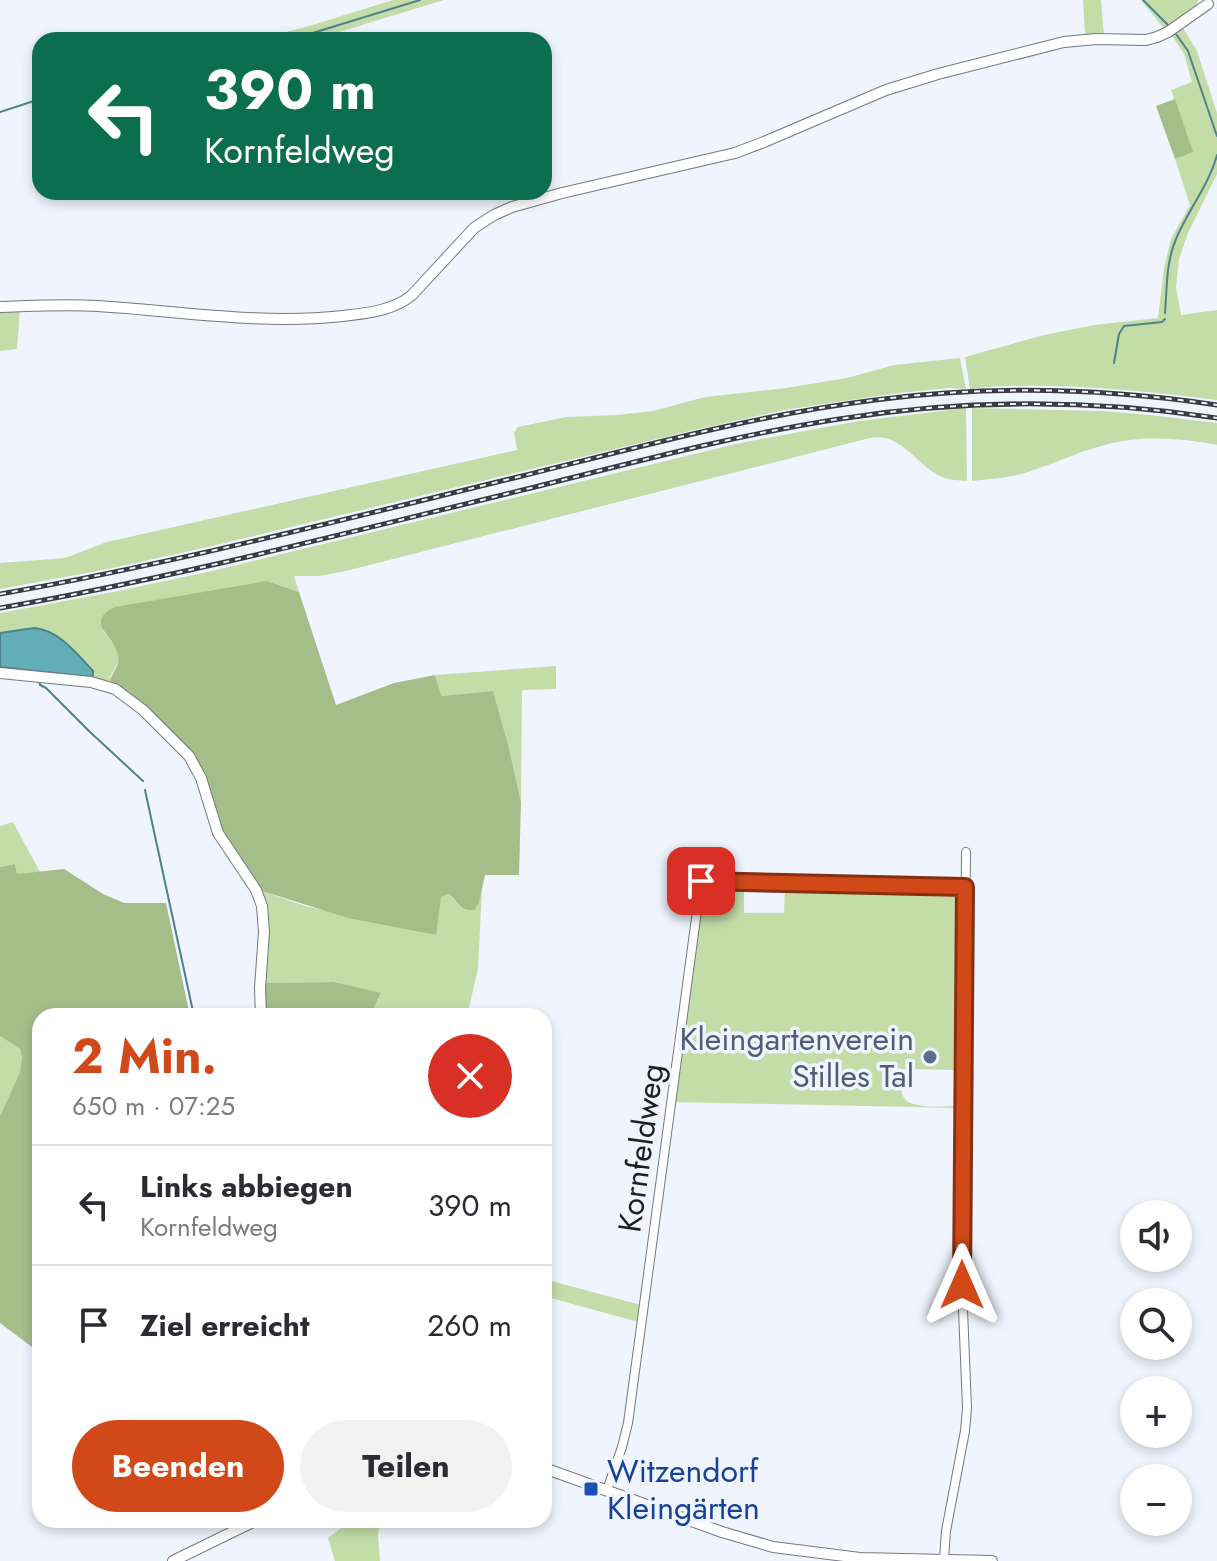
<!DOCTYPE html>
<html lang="de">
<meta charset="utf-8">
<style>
:root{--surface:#fff;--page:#f2f2f3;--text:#2b2b33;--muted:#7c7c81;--line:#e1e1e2;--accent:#d14918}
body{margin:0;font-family:Jost,sans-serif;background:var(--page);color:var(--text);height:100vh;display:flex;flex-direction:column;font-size:30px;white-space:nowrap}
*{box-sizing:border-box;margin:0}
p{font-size:26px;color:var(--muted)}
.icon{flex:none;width:44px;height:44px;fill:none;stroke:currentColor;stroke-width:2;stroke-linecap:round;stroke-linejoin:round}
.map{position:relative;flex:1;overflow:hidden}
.drawer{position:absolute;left:32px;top:1008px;width:520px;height:520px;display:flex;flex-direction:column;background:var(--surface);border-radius:24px;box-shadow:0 4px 12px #0003}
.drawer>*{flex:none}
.hud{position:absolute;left:32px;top:32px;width:520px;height:168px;border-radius:24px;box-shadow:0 4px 12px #0003;background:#0b6e4f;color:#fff;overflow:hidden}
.controls{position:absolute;left:1120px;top:1200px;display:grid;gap:16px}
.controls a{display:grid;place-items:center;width:72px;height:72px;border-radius:50%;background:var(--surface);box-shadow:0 4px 12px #0003;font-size:40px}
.pin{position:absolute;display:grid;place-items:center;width:68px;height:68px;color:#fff;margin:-34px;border-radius:16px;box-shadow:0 4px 12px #0006}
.me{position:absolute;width:88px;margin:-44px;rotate:0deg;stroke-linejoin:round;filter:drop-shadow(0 0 6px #0008)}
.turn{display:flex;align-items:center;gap:28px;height:168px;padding:0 40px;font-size:36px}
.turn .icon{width:104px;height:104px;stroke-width:2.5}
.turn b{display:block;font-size:56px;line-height:68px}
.round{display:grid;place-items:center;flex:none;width:84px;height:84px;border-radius:42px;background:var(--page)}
.overview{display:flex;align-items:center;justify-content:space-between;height:136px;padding:0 40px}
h1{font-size:48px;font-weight:700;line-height:60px;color:var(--accent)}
.button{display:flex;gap:16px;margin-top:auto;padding:16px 40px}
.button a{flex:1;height:92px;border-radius:48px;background:var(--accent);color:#fff;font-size:32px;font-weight:700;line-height:92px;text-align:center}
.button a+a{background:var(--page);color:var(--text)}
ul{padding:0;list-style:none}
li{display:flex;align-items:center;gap:24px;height:120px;padding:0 40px;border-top:2px solid var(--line)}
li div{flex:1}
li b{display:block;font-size:30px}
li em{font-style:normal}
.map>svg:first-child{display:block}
.green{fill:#c4dda8}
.forest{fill:#a5bd89}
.water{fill:#62adb7;stroke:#4e838b;stroke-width:2}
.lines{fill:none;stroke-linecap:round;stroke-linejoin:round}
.stream{stroke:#4e838b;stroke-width:2}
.minor-casing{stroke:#747881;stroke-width:10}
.tertiary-casing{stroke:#747881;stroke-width:12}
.minor{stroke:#fff;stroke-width:8}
.tertiary{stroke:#fff;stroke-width:10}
.rail-casing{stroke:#3a3c41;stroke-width:5}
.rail{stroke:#eff4fe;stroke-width:2;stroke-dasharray:6;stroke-linecap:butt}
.route-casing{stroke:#882f10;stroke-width:20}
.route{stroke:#d14918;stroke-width:14}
.service-dot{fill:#5c6f8a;stroke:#eff4fe;stroke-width:3}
.transit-dot{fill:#1a4fb4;stroke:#eff4fe;stroke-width:3}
.labels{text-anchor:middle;stroke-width:7;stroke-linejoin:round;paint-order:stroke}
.service-label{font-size:32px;fill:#4e5e75;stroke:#eff4fe;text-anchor:end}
.street-label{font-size:32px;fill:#1f2024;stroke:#eff4fe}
.transit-label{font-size:32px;fill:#164399;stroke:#eff4fe;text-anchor:start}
</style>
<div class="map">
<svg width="1217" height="1561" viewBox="0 0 1217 1561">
<rect width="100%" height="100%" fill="#eff4fe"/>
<g class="green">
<path d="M393 0H444L313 40H255L309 26Z"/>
<path d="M1083 0H1101L1104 36H1085Z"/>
<path d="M1141 0H1198L1197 7 1165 30Z"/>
<path d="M1182 26 1197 51 1217 113V174L1188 233 1179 259 1176 287 1181 315 1217 310V400C1147 391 1077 384 1007 386 994 386 983 388 970 389L965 357 1044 335 1094 325 1158 318 1164 268 1171 239 1190 205 1175 159 1192 152 1171 90 1192 82 1184 54 1171 34Z"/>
<path d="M0 310H20L17 349 0 351Z"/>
<path d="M960 358 966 389 950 388 898 393 784 410 694 430 208 547 108 569 0 589V563L65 558 107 542 517 450 514 433 518 427 566 417 617 415 653 411 705 397 786 388 847 378 894 365Z"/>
<path d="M966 408 967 481C956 480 945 480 936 474 914 460 898 432 870 438L346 571 319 576H294L299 592 267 581 103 631 116 648 119 660 110 677 113 683 94 679 0 669V667L93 675V672L66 644 34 628 0 633V613L113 592 212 571 740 443 859 421Z"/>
<path d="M972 408 1103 411 1150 415 1217 423V445C1180 438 1141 435 1105 445 1076 452 1050 466 1021 474 1005 478 989 479 972 481Z"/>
<path d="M556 666V689L522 690 521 802 508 744 493 691 440 696 435 675Z"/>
<path d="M13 822 40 872 17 875 15 864 0 867V826Z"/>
<path d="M708 883H744V913H784L785 887 958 890 961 893 963 898 960 1092 954 1091V1070L903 1069C902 1076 900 1089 903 1096 908 1110 946 1106 960 1106V1108L673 1102 702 890Z"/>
<path d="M482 889 478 969 467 1016H370L381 994 334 982 264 983 262 891 305 906 435 935 440 897 447 894C460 901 457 911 473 910L479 903Z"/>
<path d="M0 1036 20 1049 22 1057 20 1072 0 1116Z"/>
<path d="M544 1279 641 1305 638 1322 544 1296Z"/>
<path d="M352 1520H380L378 1536 380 1561H335L328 1538Z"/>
</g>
<g class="forest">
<path d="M1175 99 1193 152 1175 159 1156 106Z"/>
<path d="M267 581 299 592 336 705 394 683 435 675 441 696 493 691 508 744 521 802 519 875H485L479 903 474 910C457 911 460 901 448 894L441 897 436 935 348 918 262 891 220 832 192 753 145 707 110 680C113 672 120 665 118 656 115 635 83 623 115 607Z"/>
<path d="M15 864 17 874 64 869 103 894 124 903H166L190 1016H40V1353L0 1323V1116L20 1072 22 1057 20 1049 0 1036V867Z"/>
<path d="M334 982 381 993 370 1016H264V983Z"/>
</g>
<path class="water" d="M34 628C59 630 77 654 93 671V675L90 677 0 667V633Z"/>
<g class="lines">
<g class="stream">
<path d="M1143 0 1169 26"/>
<path d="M1176 34 1188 51 1217 136"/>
<path d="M290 40 420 0"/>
<path d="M0 112 40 99"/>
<path d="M1165 313C1167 288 1166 262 1176 239 1188 210 1209 185 1217 155"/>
<path d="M1114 363 1119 334 1124 326 1162 322 1165 319"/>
<path d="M39 679 40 685 46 688 90 732 143 781"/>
<path d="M145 790 194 1016"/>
</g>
<defs>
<g id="minor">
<path d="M607 1490 622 1447 628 1423 701 881 965 887"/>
<path d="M944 1559 946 1531 965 1431 967 1408 962 1285 966 852"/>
</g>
<g id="tertiary">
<path d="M0 307C33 306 65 304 98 306 180 311 260 325 343 316 367 313 393 311 412 295L474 228 494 215 512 207 562 193 735 153 764 142 886 90 938 74 1064 42 1096 39 1146 40 1157 37 1168 32 1208 4"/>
<path d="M0 673 91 682 115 689 143 710 189 756 201 778 218 833 256 890 262 906 264 932 260 988 261 1016"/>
<path d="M544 1468 722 1532 773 1547 860 1558 992 1561"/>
<path d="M173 1561 257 1520"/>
</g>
</defs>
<use href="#minor" class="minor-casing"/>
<use href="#tertiary" class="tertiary-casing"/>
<use href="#minor" class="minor"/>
<use href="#tertiary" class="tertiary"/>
<defs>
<g id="rail">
<path d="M0 594C176 563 349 518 522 476 639 447 756 415 875 400 989 385 1104 388 1217 405"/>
<path d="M0 608C180 577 357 530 535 487 635 462 736 435 839 419 964 399 1091 399 1217 418"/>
</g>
</defs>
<use href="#rail" class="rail-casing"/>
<use href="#rail" class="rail"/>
</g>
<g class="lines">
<defs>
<path id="route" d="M701 881 965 887 962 1285"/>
</defs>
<use href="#route" class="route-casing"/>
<use href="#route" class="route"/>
</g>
<circle class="service-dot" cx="930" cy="1057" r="8"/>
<rect class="transit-dot" x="583" y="1481" width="16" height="16" rx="4"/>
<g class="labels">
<g class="service-label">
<text x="914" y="1050">Kleingartenverein<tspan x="914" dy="37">Stilles Tal</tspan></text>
</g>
<g class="street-label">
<text transform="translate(641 1148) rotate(-82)" y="11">Kornfeldweg</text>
</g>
<g class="transit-label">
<text x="607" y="1482">Witzendorf<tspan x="607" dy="37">Kleingärten</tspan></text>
</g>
</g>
</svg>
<div class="controls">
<a><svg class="icon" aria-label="sound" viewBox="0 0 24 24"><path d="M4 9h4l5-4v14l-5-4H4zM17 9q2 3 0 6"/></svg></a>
<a><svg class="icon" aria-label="search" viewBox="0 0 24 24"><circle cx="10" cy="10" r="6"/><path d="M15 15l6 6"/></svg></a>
<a>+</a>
<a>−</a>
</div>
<div class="pin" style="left:701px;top:881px;background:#d93025"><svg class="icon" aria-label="arrive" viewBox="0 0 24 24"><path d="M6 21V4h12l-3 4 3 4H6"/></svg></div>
<svg class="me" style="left:962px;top:1285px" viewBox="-20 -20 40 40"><path d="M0-17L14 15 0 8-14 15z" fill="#d14918" stroke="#fff" stroke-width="4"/></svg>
<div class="hud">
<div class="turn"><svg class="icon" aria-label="left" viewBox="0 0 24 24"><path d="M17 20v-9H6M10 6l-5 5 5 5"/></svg><div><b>390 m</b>Kornfeldweg</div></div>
</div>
<section class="drawer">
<div class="overview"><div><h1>2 Min.</h1><p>650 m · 07:25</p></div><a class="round" style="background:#d93025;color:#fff"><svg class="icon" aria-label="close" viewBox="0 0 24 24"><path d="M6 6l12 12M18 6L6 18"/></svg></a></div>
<ul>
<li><svg class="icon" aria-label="left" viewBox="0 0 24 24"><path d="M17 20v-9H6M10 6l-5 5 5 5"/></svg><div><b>Links abbiegen</b><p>Kornfeldweg</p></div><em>390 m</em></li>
<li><svg class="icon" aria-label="arrive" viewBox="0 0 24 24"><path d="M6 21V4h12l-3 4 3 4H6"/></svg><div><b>Ziel erreicht</b></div><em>260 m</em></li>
</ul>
<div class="button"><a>Beenden</a><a>Teilen</a></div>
</section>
</div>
